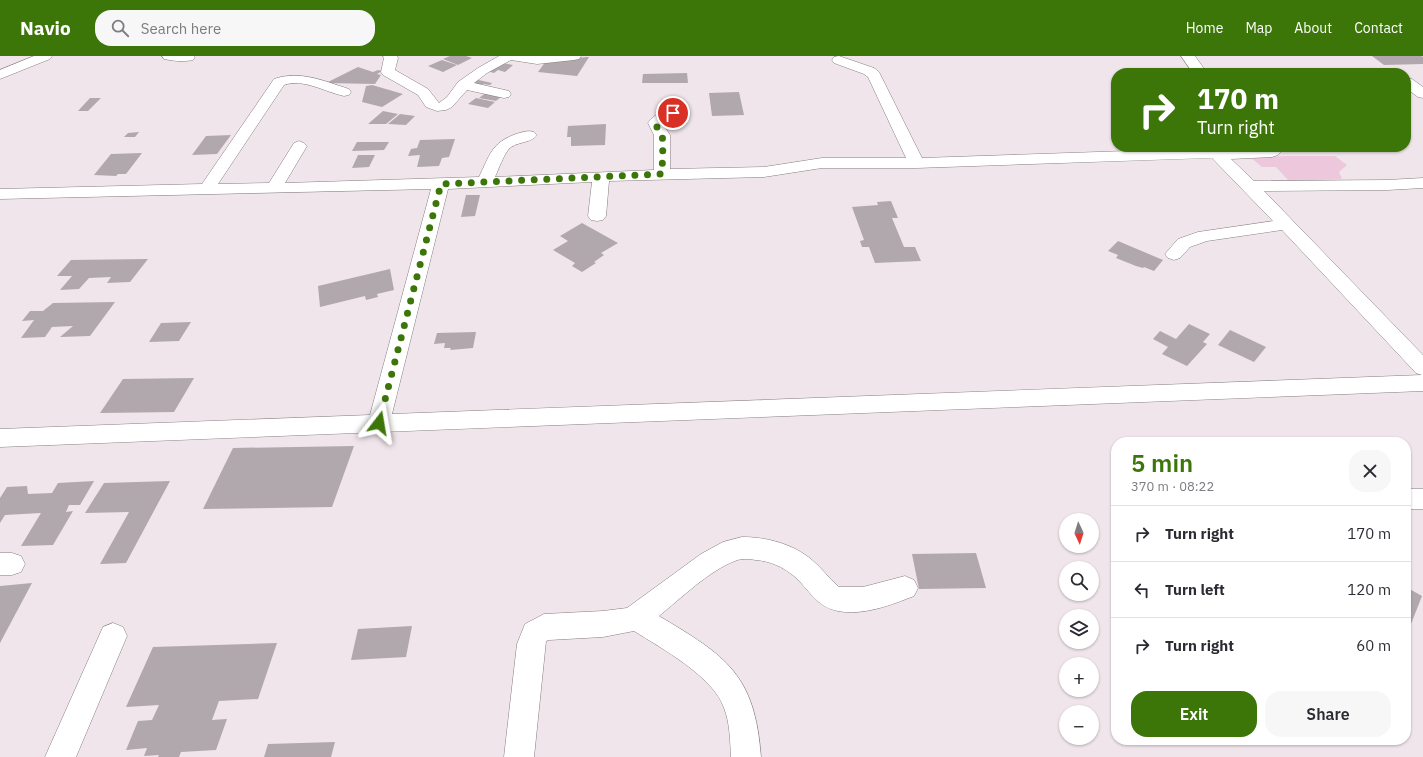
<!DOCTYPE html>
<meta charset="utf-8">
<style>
:root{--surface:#fff;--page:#f7f7f7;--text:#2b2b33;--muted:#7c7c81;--line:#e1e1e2;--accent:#3c7609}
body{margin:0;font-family:"IBM Plex Sans",sans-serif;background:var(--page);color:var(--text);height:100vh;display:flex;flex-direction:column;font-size:15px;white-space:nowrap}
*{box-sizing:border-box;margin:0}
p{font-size:13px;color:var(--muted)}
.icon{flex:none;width:22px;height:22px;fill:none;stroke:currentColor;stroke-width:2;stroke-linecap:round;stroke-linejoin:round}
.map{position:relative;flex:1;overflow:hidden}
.panel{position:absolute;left:1111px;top:381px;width:300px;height:308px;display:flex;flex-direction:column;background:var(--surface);border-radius:16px;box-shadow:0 1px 3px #0004}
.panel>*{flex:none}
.banner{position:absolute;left:1111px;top:12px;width:300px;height:84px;border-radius:16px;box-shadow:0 1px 3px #0004;background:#3c7609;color:#fff;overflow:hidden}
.needle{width:26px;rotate:176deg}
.buttons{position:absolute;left:1059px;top:457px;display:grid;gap:8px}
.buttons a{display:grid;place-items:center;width:40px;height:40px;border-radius:50%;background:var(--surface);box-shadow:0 1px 3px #0004;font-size:20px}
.pin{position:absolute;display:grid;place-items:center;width:34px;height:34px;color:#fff;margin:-17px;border:2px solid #fff;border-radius:50%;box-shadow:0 1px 4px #0007}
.me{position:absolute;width:44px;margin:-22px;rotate:14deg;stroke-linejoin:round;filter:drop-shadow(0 0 3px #0008)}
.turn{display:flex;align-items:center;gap:14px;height:84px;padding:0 20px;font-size:18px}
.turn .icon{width:52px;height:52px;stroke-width:2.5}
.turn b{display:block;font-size:28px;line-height:34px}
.round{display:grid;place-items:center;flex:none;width:42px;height:42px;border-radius:16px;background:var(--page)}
.summary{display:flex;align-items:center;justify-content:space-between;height:68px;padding:0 20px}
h1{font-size:24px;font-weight:600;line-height:30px;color:var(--accent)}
.button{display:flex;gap:8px;margin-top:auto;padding:8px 20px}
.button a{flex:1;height:46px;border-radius:16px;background:var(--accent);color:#fff;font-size:16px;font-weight:600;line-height:46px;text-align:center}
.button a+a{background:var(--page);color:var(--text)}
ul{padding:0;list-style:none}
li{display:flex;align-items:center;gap:12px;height:56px;padding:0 20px;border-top:1px solid var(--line)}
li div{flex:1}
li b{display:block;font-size:15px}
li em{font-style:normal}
header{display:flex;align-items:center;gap:24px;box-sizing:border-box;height:56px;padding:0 20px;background:var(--accent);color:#fff}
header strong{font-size:19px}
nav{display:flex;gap:22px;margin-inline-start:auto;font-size:14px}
.search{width:280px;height:36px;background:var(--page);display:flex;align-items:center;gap:10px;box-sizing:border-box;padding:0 14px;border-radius:16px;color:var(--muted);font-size:15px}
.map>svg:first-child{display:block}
.green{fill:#edc8dc}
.building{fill:#b1a8ad}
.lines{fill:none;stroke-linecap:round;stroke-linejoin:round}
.minor-casing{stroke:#857d81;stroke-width:1}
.minor{fill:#fff;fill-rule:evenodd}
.route{stroke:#3c7609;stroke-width:7;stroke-dasharray:0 12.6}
</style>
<header>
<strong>Navio</strong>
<div class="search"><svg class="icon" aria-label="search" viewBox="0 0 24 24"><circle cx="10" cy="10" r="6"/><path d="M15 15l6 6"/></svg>Search here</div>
<nav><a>Home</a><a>Map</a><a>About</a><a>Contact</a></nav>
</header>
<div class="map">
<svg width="1423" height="701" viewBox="0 0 1423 701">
<rect width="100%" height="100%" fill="#efe5ea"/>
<path class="green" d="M1289 100H1335L1347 109 1339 116 1342 123 1289 125 1276 111H1262L1250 101Z"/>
<g class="building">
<path d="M450 0H466L472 2 458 9 443 3Z"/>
<path d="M1372 0H1421L1423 1V8L1384 9Z"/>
<path d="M587 1H589L577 20 538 16 546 5Z"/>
<path d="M442 4 457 9 443 16 428 10Z"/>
<path d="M498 6 513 9 505 16 498 14 494 17 487 15Z"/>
<path d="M358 11 373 16 378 14 382 15 377 18 381 19 375 28 326 27Z"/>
<path d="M687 17 688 27H642L643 18Z"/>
<path d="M474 23 492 27 490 29 483 28 479 31 466 29Z"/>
<path d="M372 29 403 38 382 51 362 46 366 30Z"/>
<path d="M487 36 503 39 496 45 479 42Z"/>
<path d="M739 36 744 59 712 60 709 37Z"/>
<path d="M90 42H101L88 55H78Z"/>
<path d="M476 42 495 46 488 52 468 48Z"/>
<path d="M383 55 398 58 386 68H368Z"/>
<path d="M400 58 415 60 406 69 388 68Z"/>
<path d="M606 68 605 89 571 90V81H567L568 70Z"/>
<path d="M139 76 135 81H124L128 77Z"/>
<path d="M231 79 217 98 192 99 206 80Z"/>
<path d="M455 83 449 101 442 102 439 110 417 111 420 99 408 100 411 93 417 92 420 84Z"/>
<path d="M357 86H389L384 94 352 95Z"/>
<path d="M142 97 126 118H118L116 120 94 119 111 98Z"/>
<path d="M358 99H375L369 111 352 112Z"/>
<path d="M466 139H480L475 160 461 161Z"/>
<path d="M891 145 898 162H892L904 191H915L921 205 875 207 869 191H862L860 185 864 184 852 151 878 149 877 146Z"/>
<path d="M582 167 618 187 601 197 604 199 594 206 596 207 582 216 572 210 575 207 553 194 568 185 560 180Z"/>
<path d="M1118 185 1163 204 1154 215 1144 211 1143 212 1136 210 1116 202 1118 199 1108 195Z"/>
<path d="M148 203 130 226 107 227 111 221 89 222 79 233 60 234 72 220H57L71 204Z"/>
<path d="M390 213 394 234 377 238 378 241 366 244 365 240 320 251 318 230Z"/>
<path d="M115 246 90 280 60 281 73 270 52 271 45 281 21 282 34 264 22 265 30 255H43L53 247Z"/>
<path d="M191 266 179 285 149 286 161 267Z"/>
<path d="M1189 268 1210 278 1203 286 1207 288 1187 310 1162 298 1168 291 1153 283 1160 275 1176 283Z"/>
<path d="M1230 274 1266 291 1254 306 1218 289Z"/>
<path d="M476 276 473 292 450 294 451 292H444L445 287 434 288 437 277Z"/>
<path d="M194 322 174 356 100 357 123 323Z"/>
<path d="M354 390 332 451 203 453 233 392Z"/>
<path d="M94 425 80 449H69L66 456 73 455 53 489 21 490 41 457 5 459 0 467V442L7 431 27 430 28 438 52 437 58 427Z"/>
<path d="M170 425 126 507 100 508 129 456 85 457 104 427Z"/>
<path d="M976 497 986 532 919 533 912 498Z"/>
<path d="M32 527 0 587V530Z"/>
<path d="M1406 531 1422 540 1411 568 1406 565Z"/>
<path d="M412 570 406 601 351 604 358 573Z"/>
<path d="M277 587 258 643 219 645 212 664 227 663 216 694 181 696 179 701H158L159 699 144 700 147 692 126 694 138 665 152 664 159 649 126 651 153 591Z"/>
<path d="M335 686 331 701H264L268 688Z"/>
</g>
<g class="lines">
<defs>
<g id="minor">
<path d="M34 0H52L50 3 0 23V14Z"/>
<path d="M162 0H194L195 1 193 4C184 6 173 5 164 3Z"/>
<path d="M383 0H397L398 2 395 14 428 33 439 47 447 41 458 26 478 12 499 0H581L579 3 574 4 537 8 511 4 487 17 474 27 509 35 511 38 509 41 504 42 467 34 452 51 446 54 437 55 426 51 418 39 383 19 381 16 384 2Z"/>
<path d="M839 0 874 12 879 16 922 102 1216 92 1222 94 1281 91 1282 94 1278 99 1272 101 1231 103 1254 125 1387 124 1423 122V132L1387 134 1264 135 1423 299V335L0 391V373L370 359 431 133 0 143V133L202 128 274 23C300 14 324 25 349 33L351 36 349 39 344 40C325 36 303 22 284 29L218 128 269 127 294 87 299 85 304 87 307 90 285 127 479 121C490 99 491 87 516 78 523 76 528 74 534 76L537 79C531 88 515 85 508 94 503 101 499 112 495 121L654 114V79L648 67C655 56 673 50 685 53L687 56 685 59 671 62 663 68 670 79V113L764 111 822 102H906L868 21 864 18 834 7 832 4 834 1ZM1212 102 1273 165 1198 176 1178 183 1165 198 1168 202 1174 204 1180 202 1190 191 1207 185 1282 174 1416 317 1422 319 392 358 448 133 592 126 588 160 591 164 597 165 603 164 606 160 609 125 764 121 822 112H916Z"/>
<path d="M1181 0H1195L1207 17H1193Z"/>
<path d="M1406 22 1412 23 1423 31V42L1418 41 1406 32Z"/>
<rect x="1406" y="433" width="17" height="20"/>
<path d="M742 481C767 481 793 488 812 504 822 512 829 523 839 531H863L905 520 914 524 918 532 914 540C891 549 863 560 838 555 816 551 809 533 794 520 783 511 770 505 756 504 749 503 741 502 735 505 710 514 680 543 659 560 726 600 755 618 761 701H731C730 685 730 667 724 652 714 621 661 592 634 575L603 581 549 584 546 585 534 701H504L517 588 525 568 544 558 603 555 627 552 701 498 723 486Z"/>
<path d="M0 497H12L21 500 25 508 21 516 12 519H0Z"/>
<path d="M113 567 123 571 127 580 76 701H45L103 571Z"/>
</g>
</defs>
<use href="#minor" class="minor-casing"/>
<use href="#minor" class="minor"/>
</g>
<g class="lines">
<path class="route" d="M379 367 441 128 662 118 663 86 662 79 655 68C657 61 667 59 673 57"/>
</g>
</svg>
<div class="buttons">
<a><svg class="needle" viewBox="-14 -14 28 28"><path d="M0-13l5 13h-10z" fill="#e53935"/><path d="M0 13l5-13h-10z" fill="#7c7c81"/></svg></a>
<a><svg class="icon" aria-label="search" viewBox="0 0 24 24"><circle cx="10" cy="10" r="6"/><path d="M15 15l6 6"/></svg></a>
<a><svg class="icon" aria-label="layers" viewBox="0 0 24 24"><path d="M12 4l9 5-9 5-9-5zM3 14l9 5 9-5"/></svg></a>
<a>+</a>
<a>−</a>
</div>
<div class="pin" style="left:673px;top:57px;background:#d93025"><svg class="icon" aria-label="arrive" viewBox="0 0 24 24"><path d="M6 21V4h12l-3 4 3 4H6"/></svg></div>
<svg class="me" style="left:379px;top:367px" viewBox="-20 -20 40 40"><path d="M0-17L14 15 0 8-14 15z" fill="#3c7609" stroke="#fff" stroke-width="4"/></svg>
<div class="banner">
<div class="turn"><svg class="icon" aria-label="right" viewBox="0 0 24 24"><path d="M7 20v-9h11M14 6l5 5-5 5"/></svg><div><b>170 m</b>Turn right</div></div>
</div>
<section class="panel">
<div class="summary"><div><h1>5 min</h1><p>370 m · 08:22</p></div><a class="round"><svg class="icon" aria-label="close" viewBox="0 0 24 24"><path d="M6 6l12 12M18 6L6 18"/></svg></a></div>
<ul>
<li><svg class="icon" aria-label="right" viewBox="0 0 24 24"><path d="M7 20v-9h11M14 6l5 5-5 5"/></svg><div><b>Turn right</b></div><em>170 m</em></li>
<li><svg class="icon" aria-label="left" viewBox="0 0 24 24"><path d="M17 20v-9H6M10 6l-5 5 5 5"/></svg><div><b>Turn left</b></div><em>120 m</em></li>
<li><svg class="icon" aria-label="right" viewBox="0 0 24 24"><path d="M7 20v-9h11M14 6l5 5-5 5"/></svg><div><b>Turn right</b></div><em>60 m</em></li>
</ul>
<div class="button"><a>Exit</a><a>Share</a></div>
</section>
</div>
